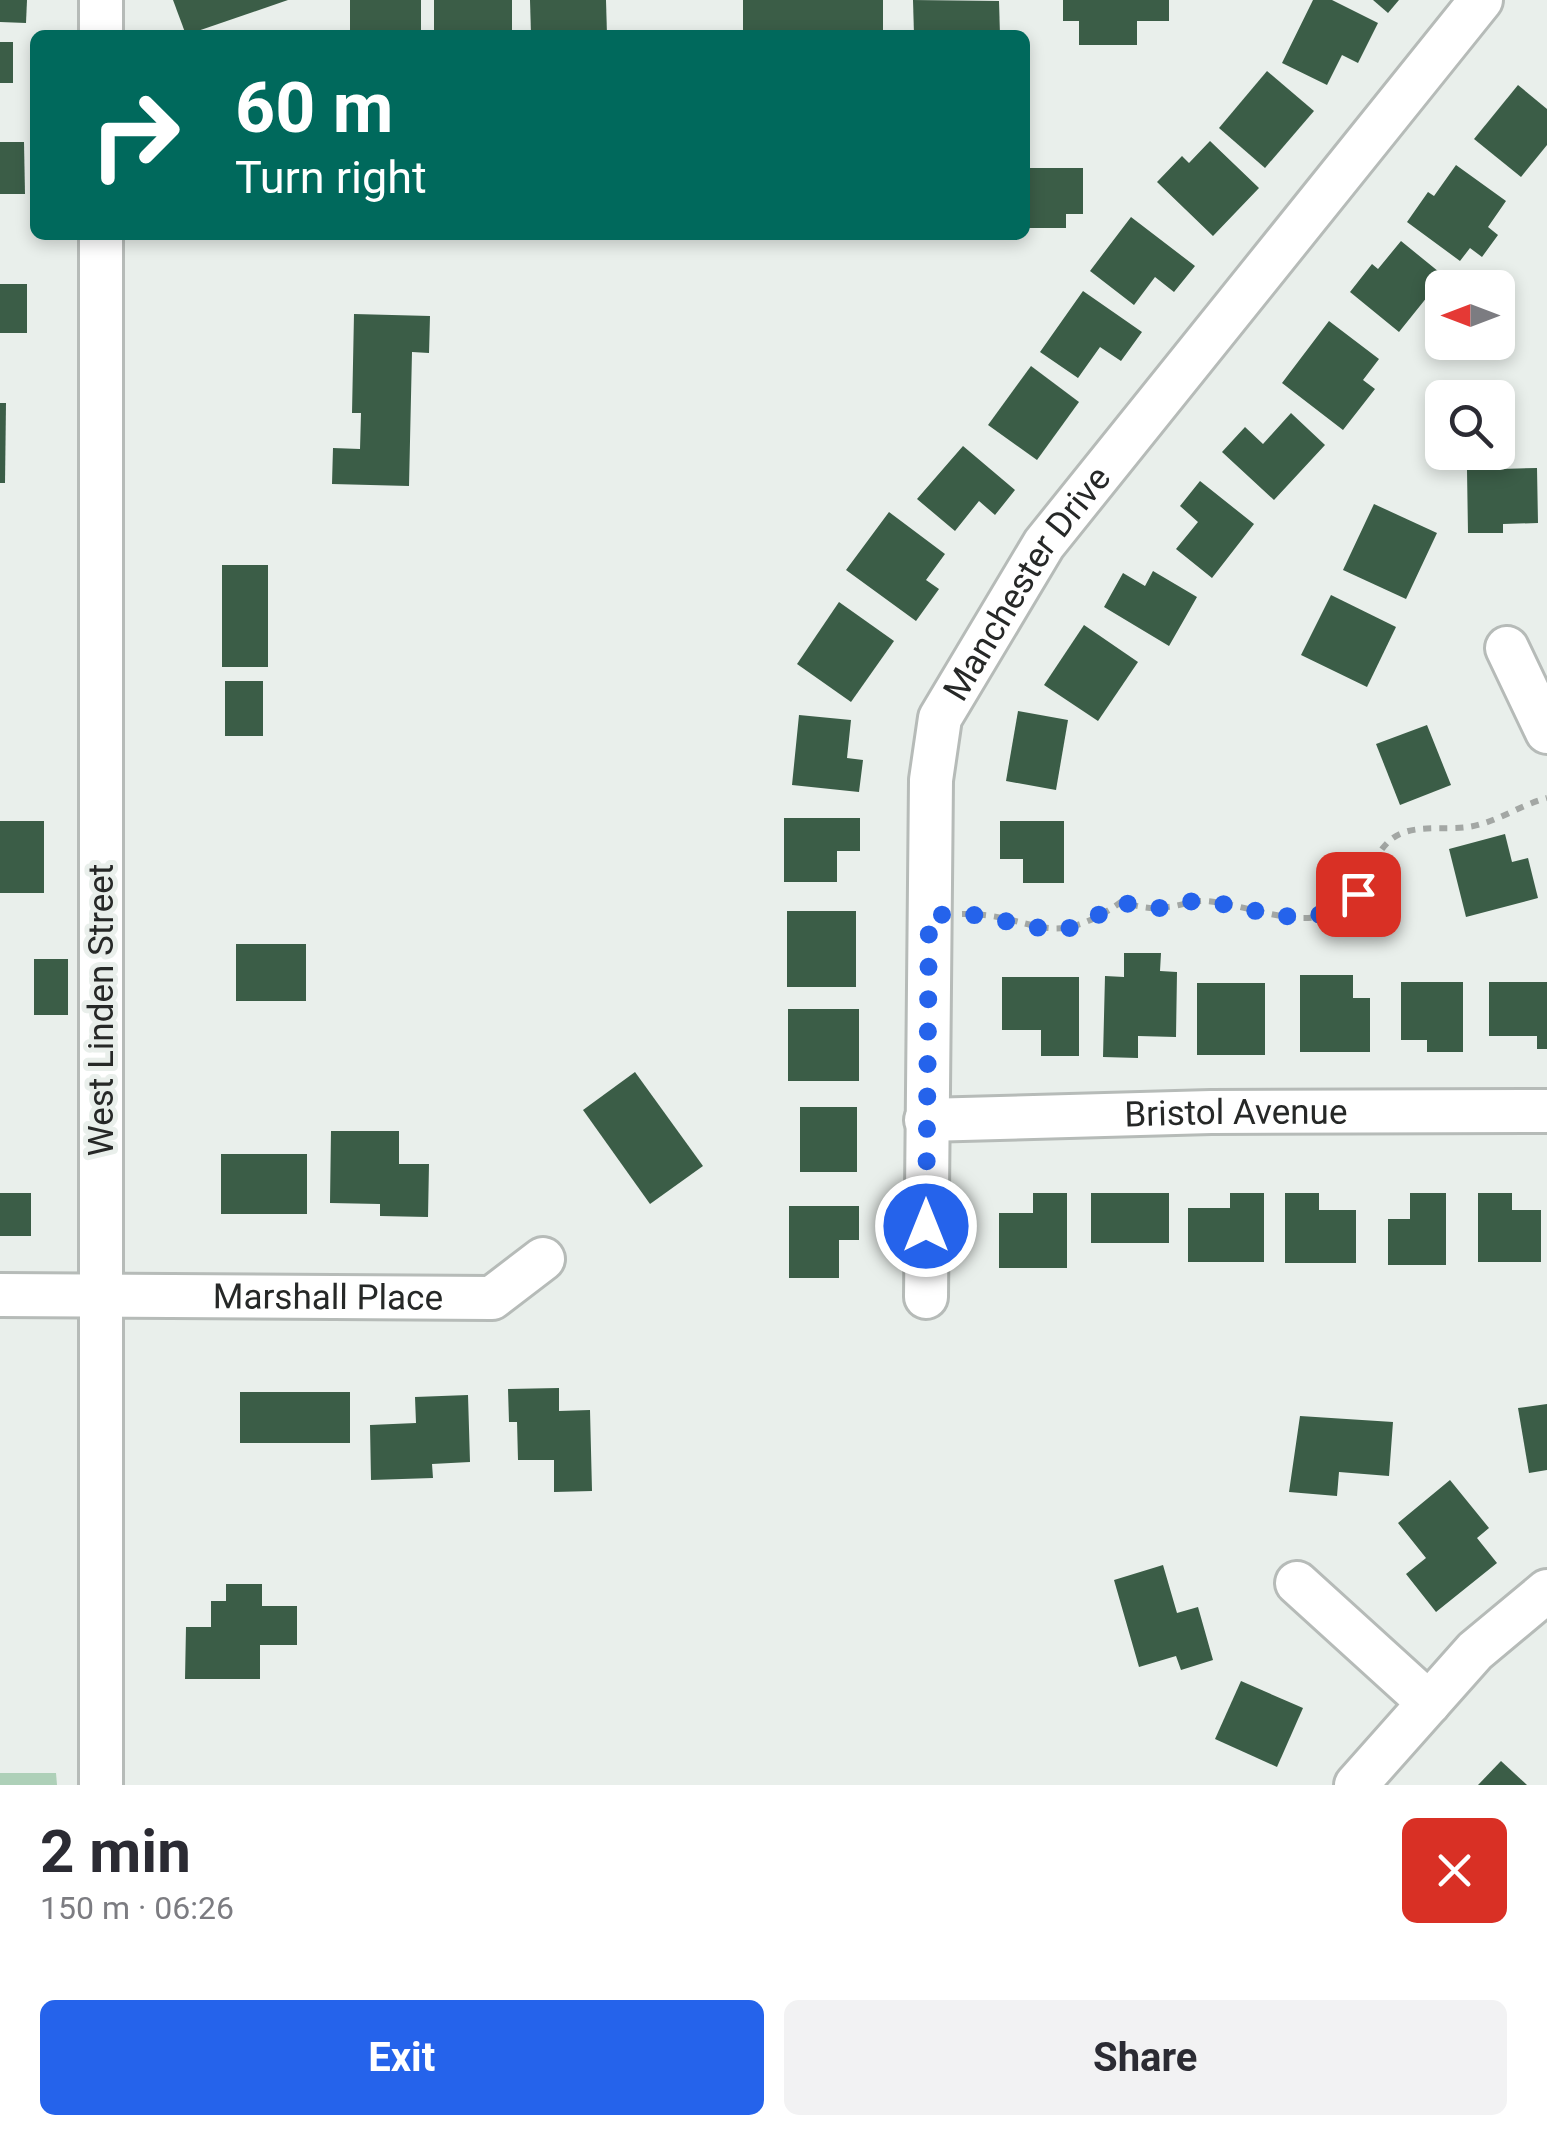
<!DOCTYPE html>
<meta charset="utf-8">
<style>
:root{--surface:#fff;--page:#f2f2f3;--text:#2b2b33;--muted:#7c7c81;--accent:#2563eb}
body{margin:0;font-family:Roboto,sans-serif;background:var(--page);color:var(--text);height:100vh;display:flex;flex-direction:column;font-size:38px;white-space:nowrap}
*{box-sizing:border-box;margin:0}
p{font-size:32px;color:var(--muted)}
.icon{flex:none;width:55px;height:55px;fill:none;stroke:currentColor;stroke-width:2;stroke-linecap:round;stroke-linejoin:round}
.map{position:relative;height:1785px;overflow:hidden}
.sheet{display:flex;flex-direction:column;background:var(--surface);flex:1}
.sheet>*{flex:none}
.banner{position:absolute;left:30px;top:30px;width:1000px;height:210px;border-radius:15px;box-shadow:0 5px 15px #0003;background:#00695c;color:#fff;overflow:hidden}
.needle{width:65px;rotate:270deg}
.fabs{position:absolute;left:1425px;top:270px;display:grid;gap:20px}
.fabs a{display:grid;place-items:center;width:90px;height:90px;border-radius:15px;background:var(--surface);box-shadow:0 5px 15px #0003;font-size:50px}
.pin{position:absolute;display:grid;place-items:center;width:85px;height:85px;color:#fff;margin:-42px;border-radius:20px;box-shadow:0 5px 15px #0006}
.me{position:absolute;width:110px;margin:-55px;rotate:0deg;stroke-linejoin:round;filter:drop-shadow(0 0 8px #0008)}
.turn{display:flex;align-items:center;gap:35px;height:210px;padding:0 40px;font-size:45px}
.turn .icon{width:130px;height:130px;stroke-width:2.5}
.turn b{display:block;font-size:70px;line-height:85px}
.round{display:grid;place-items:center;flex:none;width:105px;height:105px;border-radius:15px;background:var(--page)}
.headline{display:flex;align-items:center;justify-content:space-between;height:170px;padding:0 40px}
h1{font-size:60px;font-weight:700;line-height:75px}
.action{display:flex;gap:20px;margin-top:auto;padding:20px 40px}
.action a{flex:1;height:115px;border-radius:15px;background:var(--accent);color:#fff;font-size:40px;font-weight:700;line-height:115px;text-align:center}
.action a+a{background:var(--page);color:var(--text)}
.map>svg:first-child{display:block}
.green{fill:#aed0b8}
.building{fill:#3b5d47}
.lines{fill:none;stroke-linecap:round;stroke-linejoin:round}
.minor-casing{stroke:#b6bbb8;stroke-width:48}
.path{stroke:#a3a7a4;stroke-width:6;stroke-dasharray:8 8;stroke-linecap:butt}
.minor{stroke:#fff;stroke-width:42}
.route{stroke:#2563eb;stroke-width:18;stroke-dasharray:0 32.4}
.labels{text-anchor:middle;stroke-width:10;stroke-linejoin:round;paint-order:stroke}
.street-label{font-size:35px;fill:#262827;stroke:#e9efeb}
</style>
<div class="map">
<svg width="1547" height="1785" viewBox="0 0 1547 1785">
<rect width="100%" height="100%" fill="#e9efeb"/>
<path class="green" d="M0 1773H56L57 1785H0Z"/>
<g class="building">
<path d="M0 0H27L26 23 0 22Z"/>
<path d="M173 0H288L186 35Z"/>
<rect x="350" y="0" width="71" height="35"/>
<rect x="434" y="0" width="78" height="35"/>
<path d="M530 0H606L607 35H531Z"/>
<rect x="743" y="0" width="140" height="35"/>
<path d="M913 0 999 1 1000 35H914Z"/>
<path d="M1063 0H1169V21H1137V45H1079V21H1063Z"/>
<path d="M1313 0H1332L1378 23 1358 63 1342 55 1327 85 1282 63Z"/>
<path d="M1373 0H1399L1388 13Z"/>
<rect x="0" y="42" width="13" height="41"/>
<path d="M1267 71 1314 111 1265 168 1219 128Z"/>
<path d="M1518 85 1547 109V145L1521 177 1474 139Z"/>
<path d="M1210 141 1259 188 1213 236 1157 182 1182 156 1189 163Z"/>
<path d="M0 142H24L25 194H0Z"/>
<path d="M1456 165 1506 201 1488 227 1498 235 1482 257 1470 248 1460 261 1407 222 1428 192 1434 196Z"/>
<path d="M1025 168H1083V214H1066V228H1025Z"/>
<path d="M1131 217 1195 266 1174 292 1155 277 1134 305 1090 271Z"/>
<path d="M1401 241 1444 276 1399 332 1350 292 1372 264 1378 269Z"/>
<rect x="0" y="284" width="27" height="49"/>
<path d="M1083 291 1142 332 1121 361 1100 347 1078 378 1040 352Z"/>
<path d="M354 314 430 316 429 353 412 352 409 486 332 484 333 448 360 449 361 413H352Z"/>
<path d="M1329 321 1379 359 1363 380 1375 389 1343 430 1282 383Z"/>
<path d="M1031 366 1079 402 1037 460 988 425Z"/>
<path d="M0 403H6L5 483H0Z"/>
<path d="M1291 413 1325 445 1274 500 1222 452 1245 427 1263 444Z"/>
<path d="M963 446 1015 490 995 515 979 501 955 531 917 499Z"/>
<path d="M1537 468 1538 523 1503 524V533H1468L1467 470Z"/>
<path d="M1200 481 1254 524 1212 578 1176 549 1198 522 1180 506Z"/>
<path d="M1374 504 1437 533 1406 599 1343 570Z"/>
<path d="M889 512 945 554 926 580 939 589 916 621 846 570Z"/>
<rect x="222" y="565" width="46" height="102"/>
<path d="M1153 571 1197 597 1169 646 1104 607 1123 573 1145 586Z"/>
<path d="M1331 595 1396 627 1367 687 1301 655Z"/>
<path d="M839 602 894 641 851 702 797 664Z"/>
<path d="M1084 625 1138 662 1098 721 1044 685Z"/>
<rect x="225" y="681" width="38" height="55"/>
<path d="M1018 711 1068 720 1056 790 1006 781Z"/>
<path d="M799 715 851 720 847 758 863 760 859 792 792 785Z"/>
<path d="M1427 725 1451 785 1400 805 1376 744Z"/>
<path d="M784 818H860V851H837V882H784Z"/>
<rect x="0" y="821" width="44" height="72"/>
<path d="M1000 821H1064V883H1023V859H1000Z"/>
<path d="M1505 834 1512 862 1528 858 1538 898 1466 917 1449 849Z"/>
<rect x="787" y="911" width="69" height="76"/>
<rect x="236" y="944" width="70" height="57"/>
<path d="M1124 953H1161L1160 971 1177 972 1176 1037 1138 1036V1058L1103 1057 1105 976 1124 977Z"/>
<rect x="34" y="959" width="34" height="56"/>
<path d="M1300 975H1353V998H1370V1052H1300Z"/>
<path d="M1002 977H1079V1056H1041V1030H1002Z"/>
<path d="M1401 982H1463V1052H1427V1040H1401Z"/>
<path d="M1489 982H1547V1049H1537V1036H1489Z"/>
<rect x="1197" y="983" width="68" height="72"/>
<rect x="788" y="1009" width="71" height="72"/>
<path d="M635 1072 703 1166 650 1204 583 1110Z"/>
<rect x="800" y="1107" width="57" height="65"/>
<path d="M331 1131H399V1164H429L428 1217 380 1216V1204L330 1203Z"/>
<rect x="221" y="1154" width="86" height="60"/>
<rect x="0" y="1193" width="31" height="43"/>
<path d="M1033 1193H1067V1268H999V1213H1033Z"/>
<rect x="1091" y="1193" width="78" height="50"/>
<path d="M1230 1193H1264V1262H1188V1208H1230Z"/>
<path d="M1285 1193H1319V1210H1356V1263H1285Z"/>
<path d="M1410 1193H1446V1265H1388V1219H1410Z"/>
<path d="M1478 1193H1512V1210H1541V1262H1478Z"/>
<path d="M789 1206H859V1240H839V1278H789Z"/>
<path d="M559 1388V1411L590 1410 592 1491 554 1492V1460H518L517 1422H509L508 1389Z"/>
<rect x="240" y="1392" width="110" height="51"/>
<path d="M468 1395 470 1462 432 1464 433 1478 371 1480 370 1425 416 1423 415 1397Z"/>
<path d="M1547 1404V1470L1529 1473 1518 1408Z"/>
<path d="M1300 1416 1393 1422 1389 1476 1339 1472 1337 1496 1289 1492Z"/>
<path d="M1450 1480 1489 1528 1477 1538 1497 1563 1436 1612 1406 1574 1426 1558 1398 1523Z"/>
<path d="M1163 1565 1177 1613 1198 1607 1213 1660 1181 1670 1176 1656 1139 1667 1114 1580Z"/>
<path d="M226 1584H262V1606H297V1645H260V1679H185L186 1627H211V1601H226Z"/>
<path d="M1241 1681 1303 1708 1277 1767 1215 1739Z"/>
<path d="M1501 1761 1527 1785H1478Z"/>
</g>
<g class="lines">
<defs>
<g id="minor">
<path d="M101 0V35"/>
<path d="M1507 648 1547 732"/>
<path id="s1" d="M926 1120 1211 1112 1547 1111"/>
<path id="s2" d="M0 1295 492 1298 543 1259"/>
<path id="s3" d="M926 1297 931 780 940 718 1044 544 1481 0"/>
<path d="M1297 1583 1429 1703"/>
<path d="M101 1785V235"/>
<path d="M1356 1785 1475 1651 1547 1591"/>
</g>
</defs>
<use href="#minor" class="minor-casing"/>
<path class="path" d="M962 914C1035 913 1047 954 1121 902 1136 906 1151 910 1167 907 1180 906 1190 901 1204 901 1248 903 1305 935 1345 906 1370 888 1371 847 1400 834 1419 825 1447 830 1468 827 1496 823 1520 805 1547 798"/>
<use href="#minor" class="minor"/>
</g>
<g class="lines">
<path class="route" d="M926 1226 929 915 969 914 1055 931 1079 926 1121 902C1137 906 1151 910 1167 907 1178 906 1186 901 1197 901 1257 904 1307 939 1358 894"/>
</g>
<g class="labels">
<g class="street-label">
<text dy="12" stroke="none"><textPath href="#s3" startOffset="740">Manchester Drive</textPath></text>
<text transform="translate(101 1010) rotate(-90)" y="12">West Linden Street</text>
<text dy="12" stroke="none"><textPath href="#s1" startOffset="310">Bristol Avenue</textPath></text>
<text dy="12" stroke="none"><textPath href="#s2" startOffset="328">Marshall Place</textPath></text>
</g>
</g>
</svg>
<div class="fabs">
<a><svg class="needle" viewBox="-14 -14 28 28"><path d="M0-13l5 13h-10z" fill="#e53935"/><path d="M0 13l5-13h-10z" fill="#7c7c81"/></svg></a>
<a><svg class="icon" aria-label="search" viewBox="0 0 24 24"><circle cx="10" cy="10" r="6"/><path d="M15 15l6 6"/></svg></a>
</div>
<div class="pin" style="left:1358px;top:894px;background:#d93025"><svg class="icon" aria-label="arrive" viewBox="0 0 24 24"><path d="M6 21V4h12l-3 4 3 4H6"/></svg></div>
<svg class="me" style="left:926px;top:1226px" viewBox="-20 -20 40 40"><circle r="17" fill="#2563eb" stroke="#fff" stroke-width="3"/><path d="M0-11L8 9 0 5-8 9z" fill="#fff"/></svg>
<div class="banner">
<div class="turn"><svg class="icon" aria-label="right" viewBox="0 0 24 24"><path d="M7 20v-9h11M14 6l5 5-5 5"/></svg><div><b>60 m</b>Turn right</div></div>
</div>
</div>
<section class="sheet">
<div class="headline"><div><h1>2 min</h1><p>150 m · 06:26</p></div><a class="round" style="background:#d93025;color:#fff"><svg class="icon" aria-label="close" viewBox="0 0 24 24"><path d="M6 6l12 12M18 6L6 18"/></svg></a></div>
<div class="action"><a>Exit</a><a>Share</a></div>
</section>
